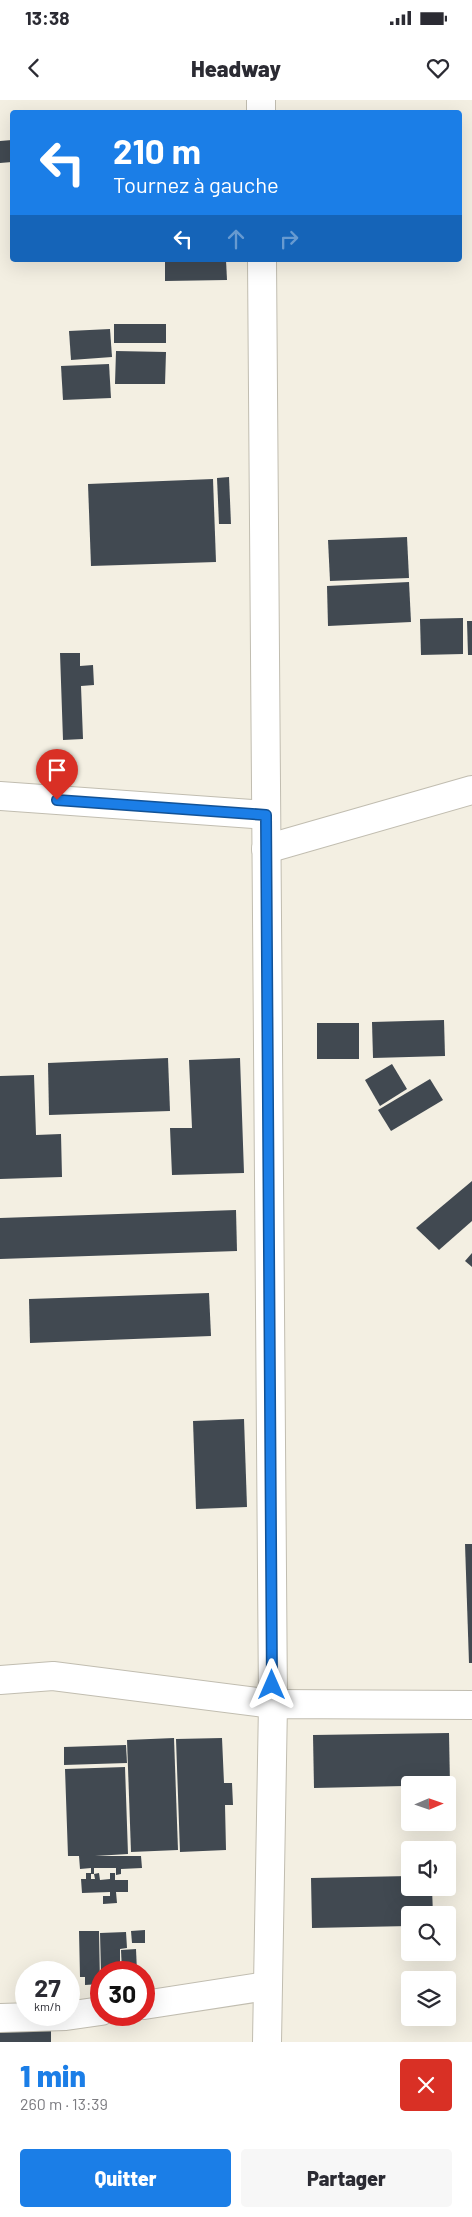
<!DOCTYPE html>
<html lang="fr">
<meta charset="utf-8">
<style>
:root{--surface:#fff;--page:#f7f7f7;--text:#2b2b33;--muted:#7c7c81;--accent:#1b7ee7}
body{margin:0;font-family:Barlow,sans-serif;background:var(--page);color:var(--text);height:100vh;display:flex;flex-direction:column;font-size:19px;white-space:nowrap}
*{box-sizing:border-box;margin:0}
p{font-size:16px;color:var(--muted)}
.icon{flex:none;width:28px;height:28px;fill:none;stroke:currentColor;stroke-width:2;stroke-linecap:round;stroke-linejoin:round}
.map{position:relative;height:1942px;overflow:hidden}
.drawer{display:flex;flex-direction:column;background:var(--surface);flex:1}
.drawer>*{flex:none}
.top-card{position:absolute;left:10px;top:10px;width:452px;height:152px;border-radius:5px;box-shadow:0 5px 20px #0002;background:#1b7ee7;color:#fff;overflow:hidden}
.needle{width:32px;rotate:88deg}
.fabs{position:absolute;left:401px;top:1676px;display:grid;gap:10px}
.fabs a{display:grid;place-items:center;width:55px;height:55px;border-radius:5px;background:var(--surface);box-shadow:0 5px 20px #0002;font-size:25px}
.speed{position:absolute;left:15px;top:1861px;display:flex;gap:10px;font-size:25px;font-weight:700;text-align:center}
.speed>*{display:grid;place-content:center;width:65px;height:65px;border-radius:50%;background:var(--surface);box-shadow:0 5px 20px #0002;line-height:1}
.speed small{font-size:12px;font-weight:400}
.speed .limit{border:8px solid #d22;background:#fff;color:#111}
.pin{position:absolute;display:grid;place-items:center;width:42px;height:42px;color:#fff;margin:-51px -21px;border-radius:50% 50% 50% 0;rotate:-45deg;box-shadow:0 0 5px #0007}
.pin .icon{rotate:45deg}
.me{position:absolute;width:55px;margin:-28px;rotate:0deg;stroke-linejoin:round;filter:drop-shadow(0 0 4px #0008)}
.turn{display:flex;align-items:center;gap:18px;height:105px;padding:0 20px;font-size:22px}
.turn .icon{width:65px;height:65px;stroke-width:2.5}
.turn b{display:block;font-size:35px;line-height:42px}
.lanes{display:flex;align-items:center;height:48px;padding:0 20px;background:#0003;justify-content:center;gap:25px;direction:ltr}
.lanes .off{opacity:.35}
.round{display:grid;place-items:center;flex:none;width:52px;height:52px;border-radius:5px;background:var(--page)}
.summary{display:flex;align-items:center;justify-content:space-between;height:85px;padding:0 20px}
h1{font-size:30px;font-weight:800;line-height:38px;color:var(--accent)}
.primary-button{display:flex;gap:10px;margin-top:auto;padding:10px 20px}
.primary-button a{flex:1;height:58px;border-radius:5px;background:var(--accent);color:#fff;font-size:20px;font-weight:800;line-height:58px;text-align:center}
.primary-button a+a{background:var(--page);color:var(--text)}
.status{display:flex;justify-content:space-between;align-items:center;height:35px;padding:0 25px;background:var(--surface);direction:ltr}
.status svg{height:14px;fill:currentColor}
header{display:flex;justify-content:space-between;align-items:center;height:65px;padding:0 20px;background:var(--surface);font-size:22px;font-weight:800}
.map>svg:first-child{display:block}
.building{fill:#414951}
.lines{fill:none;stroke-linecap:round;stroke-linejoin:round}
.street-casing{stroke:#c1bdb0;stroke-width:30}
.street{stroke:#fff;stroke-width:28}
.route-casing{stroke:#125296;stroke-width:12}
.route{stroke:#1b7ee7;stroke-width:9}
</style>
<div class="status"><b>13:38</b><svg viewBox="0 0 49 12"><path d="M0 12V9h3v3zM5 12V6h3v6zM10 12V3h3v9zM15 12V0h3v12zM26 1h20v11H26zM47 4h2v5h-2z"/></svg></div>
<header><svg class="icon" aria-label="back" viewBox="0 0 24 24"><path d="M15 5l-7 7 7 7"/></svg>Headway<svg class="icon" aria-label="heart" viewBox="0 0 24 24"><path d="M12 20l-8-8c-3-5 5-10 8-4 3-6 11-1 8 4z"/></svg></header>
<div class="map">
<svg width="472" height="1942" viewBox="0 0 472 1942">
<rect width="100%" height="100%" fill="#f3efe2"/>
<g class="building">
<path d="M12 40V62L0 63V41Z"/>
<path d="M165 160H226L227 180 165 181Z"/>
<rect x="114" y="224" width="52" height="19"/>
<path d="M110 229 112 257 71 260 69 231Z"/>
<path d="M116 251 166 252 165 284H115Z"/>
<path d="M109 264 111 298 63 300 61 266Z"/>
<path d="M229 377 231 424H219L217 378Z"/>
<path d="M213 379 216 462 91 466 88 384Z"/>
<path d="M407 437 409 478 330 481 328 440Z"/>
<path d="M409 482 411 522 328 526 327 486Z"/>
<path d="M463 518V554L421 555 420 519Z"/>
<path d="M467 521H472V555H468Z"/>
<path d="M60 553H80V566L93 565 94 585 81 586 83 639 63 640Z"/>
<path d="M444 920 445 956 373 958 372 922Z"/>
<rect x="317" y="923" width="42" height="36"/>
<path d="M168 958 170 1011 49 1015 48 963Z"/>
<path d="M240 958 244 1073 172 1075 170 1028H192L189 960Z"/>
<path d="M392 964 407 989 380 1006 365 980Z"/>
<path d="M34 975 36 1035 61 1034 62 1077 0 1079V976Z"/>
<path d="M430 979 443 1000 391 1031 378 1010Z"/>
<path d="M472 1081V1121L439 1150 416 1128Z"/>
<path d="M236 1110 237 1151 0 1159V1118Z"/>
<path d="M472 1153V1167L465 1161Z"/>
<path d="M209 1193 211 1236 30 1243 29 1199Z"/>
<path d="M244 1319 247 1407 196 1409 193 1321Z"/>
<path d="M465 1444H472V1563H469Z"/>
<path d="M449 1633 450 1685 314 1688 313 1635Z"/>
<path d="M174 1638 178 1750 131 1752 127 1640Z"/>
<path d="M222 1638 224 1683H232L233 1705H225L226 1750 180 1752 176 1639Z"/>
<path d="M126 1645 127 1663 64 1665V1647Z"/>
<path d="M125 1667 128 1754 95 1756H141L142 1768 121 1769V1774L116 1775V1768H94V1774L99 1773 100 1780 110 1779V1773H115V1780H128V1792H116L117 1803 103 1804V1796H110V1792L82 1793 81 1779H86V1773H91V1779H95L94 1774H91V1768L80 1769 79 1756H68L65 1669Z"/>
<path d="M410 1776V1788H432L433 1815H410V1826L312 1828 311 1778Z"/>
<path d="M145 1830V1843H132L131 1831Z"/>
<path d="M79 1831H99L100 1884 85 1885V1877H80Z"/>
<path d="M126 1832 127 1848 120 1849V1872H101L100 1833Z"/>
<path d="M136 1849 137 1872H122L121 1850Z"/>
<path d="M51 1930V1942H0V1931Z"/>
</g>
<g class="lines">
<defs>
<g id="street">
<path d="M261 0V12"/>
<path d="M0 696 266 715"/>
<path d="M266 749 472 690"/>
<path d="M0 1580 53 1576 273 1604 262 160"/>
<path d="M144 1905 267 1886"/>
<path d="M0 1918 66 1916 101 1911"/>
<path d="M267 1942 273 1604 472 1605"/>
</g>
</defs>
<use href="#street" class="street-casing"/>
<use href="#street" class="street"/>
</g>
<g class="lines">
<defs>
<path id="route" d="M57 700 266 715 272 1585"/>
</defs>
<use href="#route" class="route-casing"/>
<use href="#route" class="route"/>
</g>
</svg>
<div class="fabs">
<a><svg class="needle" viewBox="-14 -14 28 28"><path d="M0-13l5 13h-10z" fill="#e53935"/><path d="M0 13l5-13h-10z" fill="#7c7c81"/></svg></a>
<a><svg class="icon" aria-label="sound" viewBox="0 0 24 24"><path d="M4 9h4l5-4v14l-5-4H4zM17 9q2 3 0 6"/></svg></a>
<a><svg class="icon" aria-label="search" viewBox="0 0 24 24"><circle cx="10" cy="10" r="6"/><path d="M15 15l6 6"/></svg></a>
<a><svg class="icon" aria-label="layers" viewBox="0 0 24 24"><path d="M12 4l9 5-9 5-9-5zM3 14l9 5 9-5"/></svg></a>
</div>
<div class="speed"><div>27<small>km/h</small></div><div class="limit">30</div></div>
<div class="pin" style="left:57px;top:700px;background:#d93025"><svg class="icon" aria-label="arrive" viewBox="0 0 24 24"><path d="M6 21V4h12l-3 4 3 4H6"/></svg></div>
<svg class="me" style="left:272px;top:1585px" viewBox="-20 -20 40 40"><path d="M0-17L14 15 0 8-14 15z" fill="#1b7ee7" stroke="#fff" stroke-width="4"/></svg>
<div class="top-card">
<div class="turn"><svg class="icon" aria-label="left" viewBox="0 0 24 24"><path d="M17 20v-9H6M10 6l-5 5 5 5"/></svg><div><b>210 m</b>Tournez à gauche</div></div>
<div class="lanes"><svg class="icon" aria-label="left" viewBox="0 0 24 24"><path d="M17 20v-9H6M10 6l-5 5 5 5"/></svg><svg class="icon off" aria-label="ahead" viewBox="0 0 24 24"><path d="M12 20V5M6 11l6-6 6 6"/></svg><svg class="icon off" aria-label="right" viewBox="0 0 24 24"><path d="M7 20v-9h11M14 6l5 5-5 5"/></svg></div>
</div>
</div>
<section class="drawer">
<div class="summary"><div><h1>1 min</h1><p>260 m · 13:39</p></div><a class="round" style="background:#d93025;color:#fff"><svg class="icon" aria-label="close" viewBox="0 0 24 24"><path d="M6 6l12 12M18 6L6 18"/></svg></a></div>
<div class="primary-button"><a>Quitter</a><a>Partager</a></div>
</section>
